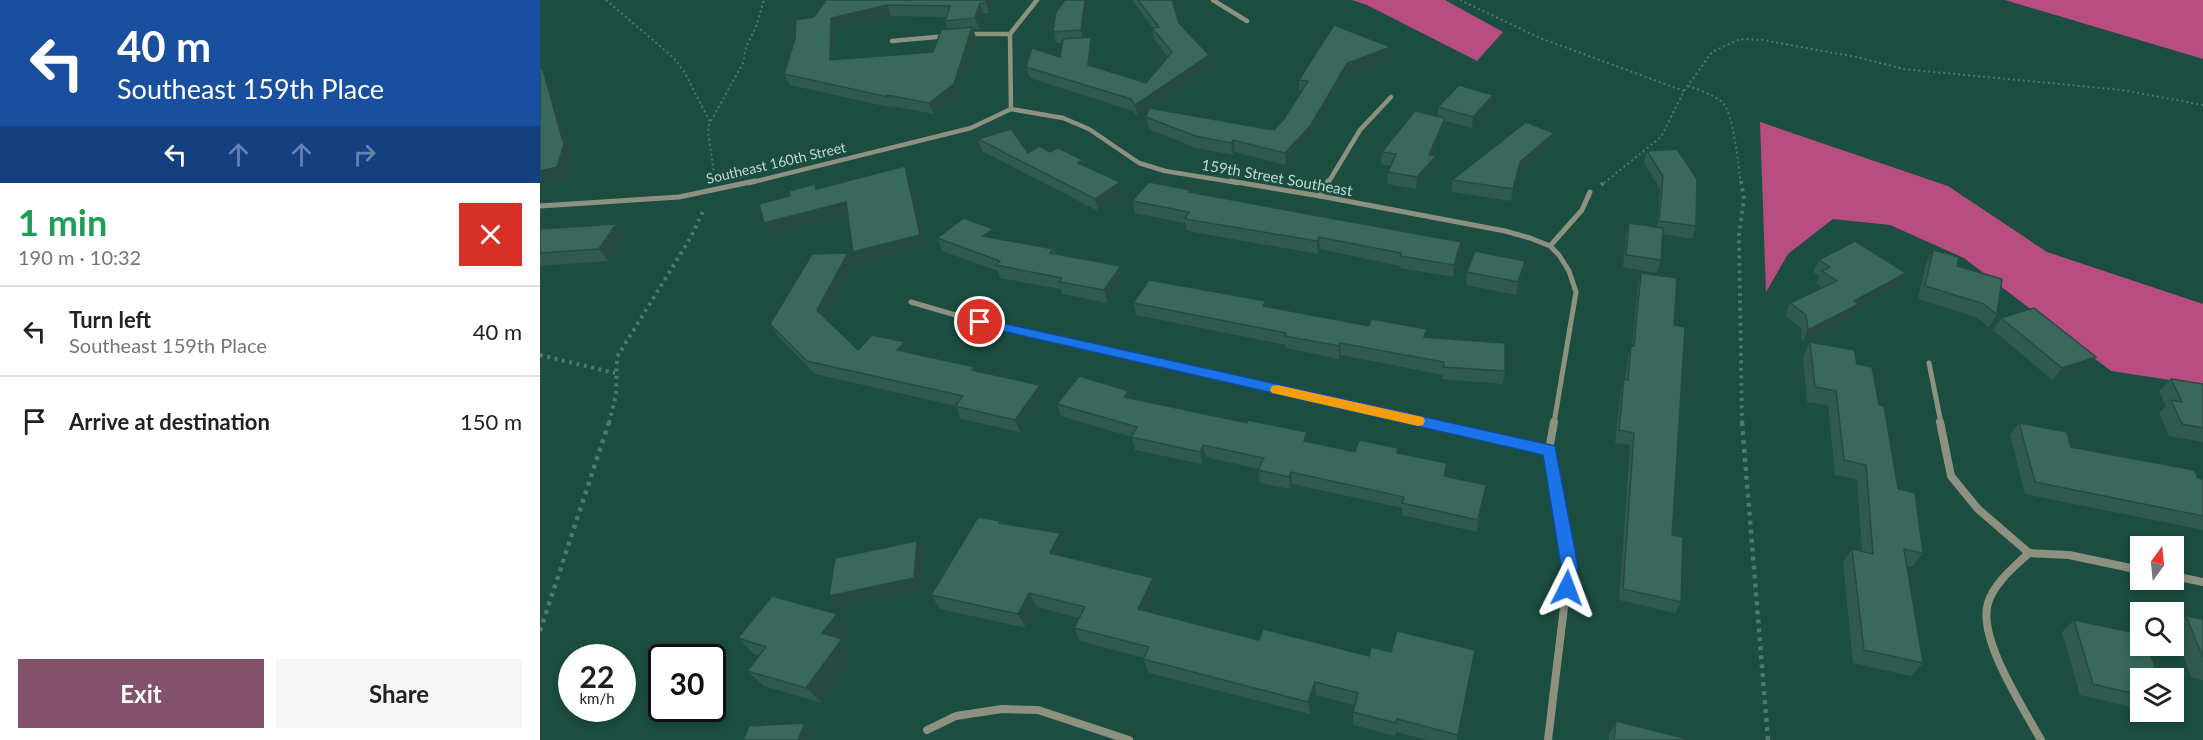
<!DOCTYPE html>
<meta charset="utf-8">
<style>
:root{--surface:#fff;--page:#f6f6f6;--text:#202124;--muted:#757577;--line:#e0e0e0;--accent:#83526a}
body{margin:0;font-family:Lato,sans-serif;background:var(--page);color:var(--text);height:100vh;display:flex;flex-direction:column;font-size:22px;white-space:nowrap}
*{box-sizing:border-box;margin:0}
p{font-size:20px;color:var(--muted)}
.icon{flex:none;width:33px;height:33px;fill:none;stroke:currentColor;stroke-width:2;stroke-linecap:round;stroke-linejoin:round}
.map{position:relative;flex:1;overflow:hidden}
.side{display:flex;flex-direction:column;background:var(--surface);width:540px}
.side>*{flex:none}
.top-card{background:#1a4fa0;color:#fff;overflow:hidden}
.needle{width:39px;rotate:15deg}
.buttons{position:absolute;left:1590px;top:536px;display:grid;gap:12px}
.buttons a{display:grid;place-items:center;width:54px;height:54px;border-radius:0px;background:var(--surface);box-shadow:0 3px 9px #0003;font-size:30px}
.speed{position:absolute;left:18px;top:644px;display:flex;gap:12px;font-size:30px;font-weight:700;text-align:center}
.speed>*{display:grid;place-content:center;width:78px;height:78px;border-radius:50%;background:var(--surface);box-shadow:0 3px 9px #0003;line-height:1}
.speed small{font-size:15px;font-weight:400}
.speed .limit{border:3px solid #111;border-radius:9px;background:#fff;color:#111}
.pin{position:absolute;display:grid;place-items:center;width:51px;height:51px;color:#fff;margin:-26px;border:3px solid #fff;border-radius:50%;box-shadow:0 2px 6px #0007}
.me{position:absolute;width:66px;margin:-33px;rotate:3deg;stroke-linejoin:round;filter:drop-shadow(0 0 4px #0008)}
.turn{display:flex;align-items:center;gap:21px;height:126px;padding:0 18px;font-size:27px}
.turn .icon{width:78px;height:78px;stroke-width:2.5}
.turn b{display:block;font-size:42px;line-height:51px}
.lanes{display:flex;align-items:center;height:57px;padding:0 18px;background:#0003;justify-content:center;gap:30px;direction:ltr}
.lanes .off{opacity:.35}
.round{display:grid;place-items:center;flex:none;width:63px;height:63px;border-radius:0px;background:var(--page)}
.headline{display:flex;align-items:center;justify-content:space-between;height:102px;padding:0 18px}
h1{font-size:36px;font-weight:700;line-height:45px;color:#1e9e55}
.action{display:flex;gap:12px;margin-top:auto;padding:12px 18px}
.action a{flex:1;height:69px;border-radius:0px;background:var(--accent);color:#fff;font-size:24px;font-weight:700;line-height:69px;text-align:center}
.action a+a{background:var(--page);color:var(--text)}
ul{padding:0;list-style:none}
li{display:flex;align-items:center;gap:18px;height:90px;padding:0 18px;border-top:2px solid var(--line)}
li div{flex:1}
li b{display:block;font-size:22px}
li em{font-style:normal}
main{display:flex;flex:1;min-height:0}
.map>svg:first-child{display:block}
.forest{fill:#b74d80}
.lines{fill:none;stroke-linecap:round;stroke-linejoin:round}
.path-far2{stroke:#4f796d;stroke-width:2;stroke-dasharray:2 3;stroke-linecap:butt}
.path-far1{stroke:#4f796d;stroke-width:4;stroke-dasharray:3 4.5;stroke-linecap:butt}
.path{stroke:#4f796d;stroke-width:4.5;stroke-dasharray:4 5;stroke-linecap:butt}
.street-far2{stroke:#8e917f;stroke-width:4.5}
.street-far1{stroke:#8e917f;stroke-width:5}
.street{stroke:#8e917f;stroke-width:8}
.wall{fill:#305a4e;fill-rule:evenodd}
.shaded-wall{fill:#274a40}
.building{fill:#38695b;stroke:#274a40;stroke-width:1.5}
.route{fill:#1a73e8;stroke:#114b97;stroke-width:1.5}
.slow{fill:#f59e0b}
.labels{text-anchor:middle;stroke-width:4.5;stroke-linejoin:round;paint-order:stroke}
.far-street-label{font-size:14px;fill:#c2dbd2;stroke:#1b4d40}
.street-label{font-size:15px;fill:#c2dbd2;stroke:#1b4d40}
</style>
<main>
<section class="side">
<div class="top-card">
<div class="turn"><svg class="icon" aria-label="left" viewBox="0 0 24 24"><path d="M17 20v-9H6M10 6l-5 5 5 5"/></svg><div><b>40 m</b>Southeast 159th Place</div></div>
<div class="lanes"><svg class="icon" aria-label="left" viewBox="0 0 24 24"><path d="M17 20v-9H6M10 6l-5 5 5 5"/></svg><svg class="icon off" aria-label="ahead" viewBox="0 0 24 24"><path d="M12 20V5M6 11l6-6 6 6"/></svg><svg class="icon off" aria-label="ahead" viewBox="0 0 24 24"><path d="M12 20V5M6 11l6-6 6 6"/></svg><svg class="icon off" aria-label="right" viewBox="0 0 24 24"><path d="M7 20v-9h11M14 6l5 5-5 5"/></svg></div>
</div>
<div class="headline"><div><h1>1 min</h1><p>190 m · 10:32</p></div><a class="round" style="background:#d93025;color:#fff"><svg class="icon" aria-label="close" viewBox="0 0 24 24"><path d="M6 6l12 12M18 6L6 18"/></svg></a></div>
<ul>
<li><svg class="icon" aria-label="left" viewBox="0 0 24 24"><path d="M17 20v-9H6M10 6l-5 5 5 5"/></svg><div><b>Turn left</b><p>Southeast 159th Place</p></div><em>40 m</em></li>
<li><svg class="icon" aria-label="arrive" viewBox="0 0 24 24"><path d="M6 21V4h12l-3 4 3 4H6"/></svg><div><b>Arrive at destination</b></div><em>150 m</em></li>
</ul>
<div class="action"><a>Exit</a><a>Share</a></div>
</section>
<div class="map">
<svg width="1663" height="740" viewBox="0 0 1663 740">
<rect width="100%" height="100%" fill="#1b4d40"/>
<g class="forest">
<path d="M812 0H905L963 32 937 61 827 5Z"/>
<path d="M1465 0H1663V59Z"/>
<path d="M1220 122 1408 186 1507 252 1663 304V385L1571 371 1424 258 1350 225 1293 219 1248 254 1226 292Z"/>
</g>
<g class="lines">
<g class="path-far2">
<path d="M66 0 134 58 145 73 170 122 168 131 174 174"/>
<path d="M920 0 1000 38 1144 91"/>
<path d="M1148 86C1159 90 1172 94 1182 102 1194 112 1198 166 1201 183"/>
<path d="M171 121 203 63 206 47 216 27 224 0"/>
<path d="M1064 183 1121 137 1144 91 1172 52 1200 39 1223 40 1321 58 1363 69 1582 90 1663 105"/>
</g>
<g class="path-far1">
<path d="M1201 181 1204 199 1199 234 1202 423"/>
<path d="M1061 185 1065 181"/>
<path d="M0 355 75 373"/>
<path d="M69 423 76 395 77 357 151 237 164 209"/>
</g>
<g class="path">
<path d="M1202 422 1228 740"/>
<path d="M0 631 69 422"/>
</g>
<g class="street-far2">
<path d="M673 0 707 21"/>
<path d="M429 34H470"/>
<path d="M352 41 407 36"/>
<path d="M471 109 523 118 549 129 599 163 625 171 699 183"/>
<path d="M471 109 470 34 497 0"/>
<path d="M209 183 431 128 471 109"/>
<path d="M788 183 820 130 851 97"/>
</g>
<g class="street-far1">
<path d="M690 181 780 196 965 231 990 238 1010 246 1019 255 1029 271 1036 292 1014 423"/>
<path d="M780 196 788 181"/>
<path d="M0 206 139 197 215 181"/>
<path d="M1010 246 1042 210 1050 192"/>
<path d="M371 302 463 329 889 423"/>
<path d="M1389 363 1401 423"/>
</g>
<g class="street">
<path d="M882 422 1009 450"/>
<path d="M1400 422 1411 476 1438 509 1489 553C1474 567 1454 583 1448 603 1437 638 1484 709 1501 740"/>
<path d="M1489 553 1529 555 1600 570"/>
<path d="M1634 576 1663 582"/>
<path d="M387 730 416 716 462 709 498 710 589 740"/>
<path d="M1008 740 1029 566 1009 450 1014 422"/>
</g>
</g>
<g class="wall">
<path d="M286 0H455L449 13H443L439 29H433L436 38 418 95 394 114 352 106 353 108 250 85 244 74 274 17ZM351 16 406 17 405 21 408 29 393 52 295 59V28Z"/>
<path d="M525 0H548L549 4 544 37 553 48 552 66 606 83 628 57 614 39 612 28H613L592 0H632L639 23 670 67 611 108 734 130 744 119 762 91H759V80L851 47V58L807 75 771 137 746 165 695 152 693 155 656 148 609 129 606 117 609 109 598 117 593 111 490 78 486 67 520 57 522 43H516L513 32Z"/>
<path d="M952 106 932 128 905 121 904 130 893 156H896L895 168 876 189 847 184 848 172 851 166 841 164 842 152 898 116V107Z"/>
<path d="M1014 133 1012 145 979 174 971 201 912 192V180Z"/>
<path d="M438 139 488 153 510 152 543 160 545 166 583 195 558 211 442 151Z"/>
<path d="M1107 151 1156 226 1152 239 1123 234 1121 260 1117 273 1083 267 1086 235 1089 223 1117 227 1120 189 1104 163Z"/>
<path d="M652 192 921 242 920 254 913 277 860 268V266L780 249 778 254 647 231 645 223 595 213 592 201Z"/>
<path d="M0 229 85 236 68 261 0 266Z"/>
<path d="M397 238 457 239 514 249 516 254 584 279 567 303 523 294 521 289 460 278 458 271 402 251Z"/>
<path d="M1393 250 1417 266 1457 315 1449 327 1436 317 1378 299 1386 263Z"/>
<path d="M1279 260 1359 286 1316 309 1312 317 1262 343 1261 328 1245 316 1250 303 1283 288 1276 283 1279 276 1273 272Z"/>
<path d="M985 261 983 273 976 295 926 285 927 272Z"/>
<path d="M315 265 286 319 318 350 370 353 437 371 500 385 505 397 480 432 421 419 416 406 275 374 238 336 230 324Z"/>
<path d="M1101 273 1134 325 1132 535 1141 602 1135 613 1079 600 1090 445 1075 443 1081 391 1084 379H1085L1088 358 1092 346 1098 285Z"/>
<path d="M593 303 727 307 886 337 965 371 963 384 902 379 903 375 801 355 799 359 746 348V345L596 315Z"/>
<path d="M1461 318 1546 369 1512 380 1453 330Z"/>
<path d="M1270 342 1317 364 1339 405 1358 489 1383 553 1372 567 1367 566 1383 663 1371 676 1313 663 1303 563 1312 549 1322 551 1317 479 1295 475 1288 405 1267 402 1263 357Z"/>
<path d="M1631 379 1663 384V442L1629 436 1619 413 1626 406 1619 391Z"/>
<path d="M589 391 591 398 768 442 815 452 858 448V453L906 476 944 497 937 532 862 515V508L752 484 750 489 720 483 718 470 719 469 666 457 662 464 595 450 592 437 521 416 517 404Z"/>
<path d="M1479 423 1531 447 1663 479V530L1485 494 1470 435Z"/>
<path d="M462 524 526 548 522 556 613 578 618 592 608 612 719 640 829 656 851 652 935 650 917 740H887L856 732 855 736 813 725V712L814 705 776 695 770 714 609 673 603 659 604 658 540 641 534 628 539 618 497 607 486 628 400 609 391 595Z"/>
<path d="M1646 616 1663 619V680L1651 677 1634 631V626Z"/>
<path d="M1534 620 1600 678V709L1540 695 1522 632Z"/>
<path d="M310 630 303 640 316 655 282 703 224 686 207 671 219 656 214 654 198 638Z"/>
<path d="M1076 721 1152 740H1069V735Z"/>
</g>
<g class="shaded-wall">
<path d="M447 0H455L449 13 446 3Z"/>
<path d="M545 0H548L549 4 543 42 541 30Z"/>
<path d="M440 3 443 13 439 29 435 18Z"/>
<path d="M347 5 351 16 295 28V70L290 60 291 18Z"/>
<path d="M432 27 436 38 418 95 394 114 389 103Z"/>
<path d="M551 37 553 48 551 76 548 65Z"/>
<path d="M851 47V58L807 75 771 137 746 165 745 153 807 63Z"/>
<path d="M669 55 670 67 598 117 595 105Z"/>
<path d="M0 63 12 85 33 157 26 179 0 184Z"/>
<path d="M953 95 952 106 932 128 933 117Z"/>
<path d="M905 118 904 130 891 161 896 156 895 168 876 189 877 177 889 155Z"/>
<path d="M1014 133 1012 145 979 174 971 201 973 189 980 162Z"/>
<path d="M693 140 695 152 693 155 691 143Z"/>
<path d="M543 160 546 173 538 163Z"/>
<path d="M365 166 370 178 385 247 319 264 313 252Z"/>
<path d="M580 182 583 195 558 211 555 199Z"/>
<path d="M306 202 312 214 231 235 224 223Z"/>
<path d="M76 224 85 236 68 261 59 249Z"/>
<path d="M453 229 458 241 443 236Z"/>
<path d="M779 237 780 249 778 254 777 241Z"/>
<path d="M921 242 920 254 913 277 914 265Z"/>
<path d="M308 253 315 265 284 322 277 310Z"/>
<path d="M985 261 983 273 976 295 978 282Z"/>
<path d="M581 266 584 279 567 303 564 290Z"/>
<path d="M1366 273 1359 286 1316 309 1312 317 1262 343 1268 330 1314 301Z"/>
<path d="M365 342 371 355 357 350Z"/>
<path d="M800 343 801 355 799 359V346Z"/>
<path d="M1556 357 1546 369 1512 380 1522 368Z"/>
<path d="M500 385 505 397 480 432 475 420Z"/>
<path d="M589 391 592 403 584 397Z"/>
<path d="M767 432 768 445 764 441Z"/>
<path d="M663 445 666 457 662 464 660 452Z"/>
<path d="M751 472 752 484 750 489 749 477Z"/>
<path d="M946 485 944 497 937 532 938 520Z"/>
<path d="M520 533 526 548 517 567 510 553Z"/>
<path d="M377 541 385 553 382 589 298 607 289 596Z"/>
<path d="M613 578 618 592 603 623 598 609Z"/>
<path d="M489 593 497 607 486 628 478 614Z"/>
<path d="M297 614 310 630 303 640 316 655 282 703 266 688 282 633Z"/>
<path d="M775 682 776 695 770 714 768 702Z"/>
<path d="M265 723 276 733 273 740H258Z"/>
</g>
<g class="building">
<path d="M286 0H447L446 3H440L435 18 405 21 410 6 347 5 291 18 290 60 393 52 401 30 432 27 414 84 389 103 347 95 348 97 244 74 255 39 256 20 274 17Z"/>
<path d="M525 0H545L541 30 513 32 516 12Z"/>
<path d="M598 0H632L639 23 669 55 595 105 591 99 486 67 492 48 520 57 523 39 551 37 548 65 606 83 632 52 612 28 619 27Z"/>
<path d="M794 25 851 47 807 63 771 125 745 153 693 140 691 143 655 136 606 117 609 108 734 130 744 119 768 81 759 80Z"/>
<path d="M0 66 4 73 24 145 17 167 0 171Z"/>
<path d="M919 85 953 95 933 117 898 107Z"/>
<path d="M875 111 905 118 889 155 896 156 877 177 848 172 856 154 842 152Z"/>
<path d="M986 122 1014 133 980 162 973 189 912 180Z"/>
<path d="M471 129 488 153 499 146 510 152 518 148 543 160 538 163 580 182 555 199 438 139Z"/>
<path d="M1137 149 1157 179 1156 226 1119 221 1123 176 1107 151Z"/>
<path d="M365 166 380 235 313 252 306 202 224 223 219 204 250 196 249 191 275 184 276 189Z"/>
<path d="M609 182 651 190 649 192 921 242 914 265 860 256 861 253 779 237 777 241 645 219 649 212 592 201Z"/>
<path d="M424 218 453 229 443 236 514 249 510 253 581 266 564 290 519 282 522 278 456 265 460 261 397 238Z"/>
<path d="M1089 223 1123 228 1121 260 1086 255Z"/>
<path d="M76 224 59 249 0 253V229Z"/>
<path d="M1315 241 1366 273 1314 301 1319 304 1268 330 1266 315 1250 303 1297 281 1282 271 1290 267 1279 260Z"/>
<path d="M1393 250 1419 257 1417 266 1462 279 1457 315 1444 304 1385 286Z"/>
<path d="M935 251 985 261 978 282 927 272Z"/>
<path d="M308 253 277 310 318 350 332 335 365 342 357 350 435 367 432 370 500 385 475 420 415 406 423 396 267 361 230 324 272 254Z"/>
<path d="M1101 273 1137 278 1134 325 1145 327 1132 535 1143 537 1141 602 1083 589 1094 433 1079 430 1084 379 1088 380 1091 346H1094Z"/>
<path d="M609 280 726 301 723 306 829 326 831 319 887 329 884 337 965 343V371L903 367 904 362 800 343 799 346 745 336 746 333 593 303Z"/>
<path d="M1494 308 1556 357 1522 368 1461 318Z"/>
<path d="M1270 342 1314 350 1317 364 1332 367 1339 405 1344 406 1358 489 1375 493 1383 553 1364 549 1383 663 1324 650 1312 549 1333 554 1326 465 1304 460 1296 391 1275 387Z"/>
<path d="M539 376 589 391 584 397 707 423 708 420 767 432 764 441 815 452 819 440 858 448 857 453 907 463 904 476 946 485 938 520 862 503 864 497 751 472 749 477 718 470 724 458 663 445 660 452 591 437 597 427 517 404Z"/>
<path d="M1631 379 1663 384V428L1642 424 1631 400 1642 402Z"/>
<path d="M1479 423 1527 432 1531 447 1654 470 1658 478 1663 479V516L1495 482Z"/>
<path d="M438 517 461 521 459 523 520 533 510 553 613 578 598 609 719 640 723 629 829 656 831 647 851 652 857 631 935 650 918 735 857 719 856 723 813 712 818 693 775 682 768 702 603 659 609 647 534 628 545 607 489 593 478 614 391 595Z"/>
<path d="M377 541 374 578 289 596 295 558Z"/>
<path d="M232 596 297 614 282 633 302 639 266 688 207 671 226 647 198 638Z"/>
<path d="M1646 616 1663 619V658Z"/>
<path d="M1534 620 1600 634V645H1607L1619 678H1600V695L1553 684Z"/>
<path d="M1076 721 1152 740H1074Z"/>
<path d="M265 723 258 740H203L209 726Z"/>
</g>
<path class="route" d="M440 318 1015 446 1038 566 1033 593 1027 595 1021 593 1018 588 1021 566 1003 455 436 325 434 322 436 319Z"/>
<path class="slow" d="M737 385 878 416 883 417 885 421 883 425 878 426 732 393 730 390 732 386Z"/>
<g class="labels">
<g class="far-street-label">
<text transform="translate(236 163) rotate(-13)" y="5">Southeast 160th Street</text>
</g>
<g class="street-label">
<text transform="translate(737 178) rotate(10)" y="5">159th Street Southeast</text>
</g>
</g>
</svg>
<div class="buttons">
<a><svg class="needle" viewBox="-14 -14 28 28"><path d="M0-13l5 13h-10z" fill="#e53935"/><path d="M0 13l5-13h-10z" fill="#757577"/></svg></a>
<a><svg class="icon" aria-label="search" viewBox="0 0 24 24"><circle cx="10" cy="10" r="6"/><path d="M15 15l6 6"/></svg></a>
<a><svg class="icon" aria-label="layers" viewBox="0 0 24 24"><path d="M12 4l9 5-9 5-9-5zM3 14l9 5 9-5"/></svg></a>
</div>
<div class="speed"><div>22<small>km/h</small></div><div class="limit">30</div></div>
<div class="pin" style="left:440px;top:322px;background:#d93025"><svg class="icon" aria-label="arrive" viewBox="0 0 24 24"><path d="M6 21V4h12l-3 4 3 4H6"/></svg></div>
<svg class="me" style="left:1027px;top:588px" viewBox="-20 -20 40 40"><path d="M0-17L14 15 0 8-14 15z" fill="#1a73e8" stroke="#fff" stroke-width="4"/></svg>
</div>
</main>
